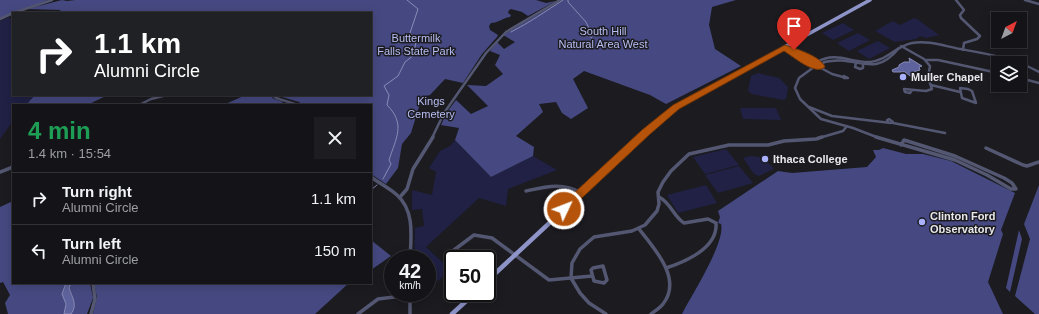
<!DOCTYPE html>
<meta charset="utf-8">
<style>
:root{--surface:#141418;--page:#1d1d21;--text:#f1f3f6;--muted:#9d9ea2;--line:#333337}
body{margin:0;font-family:Helvetica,sans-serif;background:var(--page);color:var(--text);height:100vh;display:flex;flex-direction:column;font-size:15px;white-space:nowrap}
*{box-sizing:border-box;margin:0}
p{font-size:13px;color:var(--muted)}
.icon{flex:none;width:22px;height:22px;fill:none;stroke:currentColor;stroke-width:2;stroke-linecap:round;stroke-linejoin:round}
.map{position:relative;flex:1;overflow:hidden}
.drawer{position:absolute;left:12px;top:104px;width:360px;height:180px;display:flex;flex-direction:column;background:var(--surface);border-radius:0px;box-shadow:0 2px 10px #0003,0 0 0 1px var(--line)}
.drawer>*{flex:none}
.guide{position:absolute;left:12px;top:12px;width:360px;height:84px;border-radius:0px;box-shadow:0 2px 10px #0003,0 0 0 1px var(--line);background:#202124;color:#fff;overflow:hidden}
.needle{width:26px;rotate:41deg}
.controls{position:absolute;left:991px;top:12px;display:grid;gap:8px}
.controls a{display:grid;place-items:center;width:36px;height:36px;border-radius:0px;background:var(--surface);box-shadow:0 2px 10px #0003,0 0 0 1px var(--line);font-size:20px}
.speed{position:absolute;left:384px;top:250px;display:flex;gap:8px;font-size:20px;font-weight:700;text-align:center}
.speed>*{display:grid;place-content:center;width:52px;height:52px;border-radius:50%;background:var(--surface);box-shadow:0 2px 10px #0003,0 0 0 1px var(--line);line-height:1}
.speed small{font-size:10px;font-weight:400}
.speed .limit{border:2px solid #111;border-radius:6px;background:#fff;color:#111}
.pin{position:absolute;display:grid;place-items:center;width:34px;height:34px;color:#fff;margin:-41px -17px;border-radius:50% 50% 50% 0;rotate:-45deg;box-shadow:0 0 4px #0007}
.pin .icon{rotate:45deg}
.me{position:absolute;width:44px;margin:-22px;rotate:47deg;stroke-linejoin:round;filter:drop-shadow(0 0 3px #0008)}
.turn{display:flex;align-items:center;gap:14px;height:84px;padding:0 16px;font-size:18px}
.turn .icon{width:52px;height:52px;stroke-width:2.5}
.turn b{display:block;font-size:28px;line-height:34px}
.round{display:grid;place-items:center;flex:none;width:42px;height:42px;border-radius:0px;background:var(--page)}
.head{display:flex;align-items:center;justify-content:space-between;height:68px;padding:0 16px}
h1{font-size:24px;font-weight:700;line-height:30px;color:#1e9e55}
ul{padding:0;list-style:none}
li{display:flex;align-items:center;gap:12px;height:52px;padding:0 16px;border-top:1px solid var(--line)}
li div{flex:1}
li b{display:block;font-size:15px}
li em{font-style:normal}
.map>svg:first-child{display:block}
.green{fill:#202145}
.forest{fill:#464981}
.water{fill:#5e639d;stroke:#878bb5}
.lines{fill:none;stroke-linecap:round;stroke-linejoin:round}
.stream{stroke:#878bb5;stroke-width:1}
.minor-far1{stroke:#545771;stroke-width:2.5}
.minor{stroke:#545771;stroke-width:3.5}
.major-far1{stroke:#8e93c8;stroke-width:3.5}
.major{stroke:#8e93c8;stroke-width:4.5}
.route{fill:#b45309;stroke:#753606}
.poi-dot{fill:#a9b0fc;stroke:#1b1b20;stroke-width:1.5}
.labels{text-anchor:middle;stroke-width:3;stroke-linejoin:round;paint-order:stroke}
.park-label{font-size:11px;fill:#b8bef2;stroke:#1b1b20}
.poi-label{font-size:11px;font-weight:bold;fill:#e8e8ec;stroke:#1b1b20;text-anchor:start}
</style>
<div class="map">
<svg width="1039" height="314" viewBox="0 0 1039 314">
<rect width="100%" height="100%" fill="#1b1b20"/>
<g class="green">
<path d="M9 17 13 21V95H35L26 105H13V121L0 139V21Z"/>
<path d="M914 18 917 19 939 35 926 38 920 36 916 39 895 42 875 31 893 21 900 25Z"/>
<path d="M843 23 854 30 833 40 822 33Z"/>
<path d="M858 33 870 40 849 51 837 43Z"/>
<path d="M878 41 890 48 869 59 857 51Z"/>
<path d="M758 73 779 78 788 87 786 99 784 100 752 94 748 91 751 76Z"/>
<path d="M740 108H776L781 120 743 119Z"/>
<path d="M455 140 491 177 533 156 557 170 508 189 506 206 479 198 426 247 451 270 438 281 427 272V259H414L415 228 424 226 422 209 412 210V190L432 195 436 172 429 168 440 151 450 146Z"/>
<path d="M726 149 739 165 705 174 693 157Z"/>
<path d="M750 156C762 156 766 160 774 169L759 176 754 174 743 158Z"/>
<path d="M739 166 753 183 718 193 705 175Z"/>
<path d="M706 185 717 203 678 213 667 195Z"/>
</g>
<g class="forest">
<path d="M0 0H48L0 18Z"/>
<path d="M62 0 67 1 75 0H536L546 3 556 1 528 16 522 12 511 9 509 10 508 13 511 15 510 17C503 18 498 23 491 23L489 26 490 30 498 35 497 37 482 54 463 83 445 79 430 95 422 97 411 133 402 144 398 168 386 184 371 174V105H303L299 102 282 97 283 95H371V13H62L60 10 27 9Z"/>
<path d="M562 0H736L712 7 709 25 715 49 741 66 666 104 650 95 584 71 573 79 588 108 571 119 562 113 556 102 539 104 543 112 516 136 534 147 533 156 491 177 455 140 459 128 441 125 447 112 456 100 471 114 488 106 467 85 486 86 503 74 495 65 500 55 490 51 497 42 504 49 515 42 503 35Z"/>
<path d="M35 95H108L87 105H26Z"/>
<path d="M246 95H270L274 99 283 102 280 105H223Z"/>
<path d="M883 148 906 154H923L951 161 1015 193 1001 230 1003 234 988 282 1003 314H682C691 296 726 242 721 224L718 223 720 217 718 211 778 171 792 173 867 167 876 157 873 150H879Z"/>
<path d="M1039 185V314H1035L1015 296 1030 239 1024 224Z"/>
<path d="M13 201V283H66C61 295 69 302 64 314H8L5 303 10 295 3 282 0 283V207Z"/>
<path d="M1019 230 1022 239 1010 292 1006 288Z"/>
<path d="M371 240 391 256 371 270Z"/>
<path d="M71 283H90L93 298 87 314H71C78 305 72 297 69 288Z"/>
<path d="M94 283H349L315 314H93L97 297Z"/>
</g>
<g class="water">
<path d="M909 58 922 66 919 67 920 70 913 72 916 77 910 76 905 72H893L892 70 899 67V65L904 62H910Z"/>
<path d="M66 283H71L69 288C72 297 78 305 71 314H64L66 304 62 294Z"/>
</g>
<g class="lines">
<g class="stream">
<path d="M568 0V2L586 22 589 28V36L592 38 594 46"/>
<path d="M511 32C529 23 546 11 563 0"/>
<path d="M383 179 391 164 389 160C396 138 406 124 387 105L389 95 384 86 398 76 405 62 414 55 416 40 410 33 418 9 407 0"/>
<path d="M371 190 377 185"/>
</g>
<g class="minor-far1">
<path d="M956 0 964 10 960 15 961 18 980 36 977 39 964 43 963 50"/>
<path d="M1025 0 1039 4"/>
<path d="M13 13 52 0"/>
<path d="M0 19 13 13"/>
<path d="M787 46 819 63"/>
<path d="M901 46 924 59 930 66 928 77 932 89 926 91 904 89 905 92 910 93 912 90"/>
<path d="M785 47 814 67H821L824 62C857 54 873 80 899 48"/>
<path d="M926 60H938L998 73"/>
<path d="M817 62C836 51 851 63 870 62 886 61 896 46 912 43 928 40 944 46 960 49 988 54 1014 58 1039 72"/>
<path d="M856 63 855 67 860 69 863 68V64"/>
<path d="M814 67 799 78 795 88 800 99 821 119 853 128 879 138"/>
<path d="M821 68 832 74 843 77"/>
<path d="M844 76 848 78H844Z"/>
<path d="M1020 78 1039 83"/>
<path d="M931 85 960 92"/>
<path d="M960 88 968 89 972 91 976 103 962 98Z"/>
<path d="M273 95 276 98 298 105"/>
<path d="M139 105 151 99 167 95"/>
<path d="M809 107 832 116 891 123 893 122 889 119 887 120 888 122"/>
<path d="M893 123 945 133"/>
<path d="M432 138 444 113 486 53 506 32 560 0"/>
<path d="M819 138 843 131 847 126"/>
</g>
<g class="minor">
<path d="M876 137 955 160 987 175 1011 189H1016L1012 183 1004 178 955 156 904 140 901 145"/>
<path d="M986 148 1023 165 1027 166 1039 162"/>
<path d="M0 172 13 167"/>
<path d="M371 177C379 183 389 188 397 195 415 211 411 237 410 259"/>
<path d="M526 191C545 187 563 182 581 193"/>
<path d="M400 197 407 189 413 169 433 137"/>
<path d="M659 197C671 203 673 216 684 223L708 219 716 223C718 248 685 262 666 268"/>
<path d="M639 229C654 248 683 279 663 304 660 308 655 311 651 314"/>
<path d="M454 250 474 235 492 238 549 280 592 276"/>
<path d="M603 266 607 280 604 283 594 281 591 270 593 268Z"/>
<path d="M410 293V314"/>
<path d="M91 314 95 299 93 283"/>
<path d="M358 314 378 299 410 295"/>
<path d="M606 314 589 303 580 293 571 278 572 263 580 249 594 237 632 231 645 225 657 211 659 204 658 192 663 182 671 171 689 154 729 145H768L784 141 816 139 822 137"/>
</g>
<path class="major-far1" d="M640 138 676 107 870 0"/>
<g class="major">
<path d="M487 281 642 137"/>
<path d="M452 314 475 293"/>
</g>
</g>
<path class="route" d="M785 45C794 48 821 56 825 67 815 76 794 57 784 51L679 109 649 135 567 212H560L559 209 560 206 642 130 673 105Z"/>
<g class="poi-dot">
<circle cx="903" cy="77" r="4"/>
<circle cx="765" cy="159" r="4"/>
<circle cx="922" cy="222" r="4"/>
</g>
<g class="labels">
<g class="park-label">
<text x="603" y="35">South Hill<tspan x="603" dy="13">Natural Area West</tspan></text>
<text x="416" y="42">Buttermilk<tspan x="416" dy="13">Falls State Park</tspan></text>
<text x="431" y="105">Kings<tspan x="431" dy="13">Cemetery</tspan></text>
</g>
<g class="poi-label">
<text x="911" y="81">Muller Chapel</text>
<text x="773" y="163">Ithaca College</text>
<text x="930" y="220">Clinton Ford<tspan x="930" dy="13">Observatory</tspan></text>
</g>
</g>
</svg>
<div class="controls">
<a><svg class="needle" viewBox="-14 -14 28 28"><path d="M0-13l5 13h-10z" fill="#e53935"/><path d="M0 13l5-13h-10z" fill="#9d9ea2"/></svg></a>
<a><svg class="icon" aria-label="layers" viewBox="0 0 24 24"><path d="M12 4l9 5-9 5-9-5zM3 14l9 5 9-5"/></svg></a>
</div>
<div class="speed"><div>42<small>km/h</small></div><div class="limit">50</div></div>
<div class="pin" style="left:794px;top:50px;background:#d93025"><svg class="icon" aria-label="arrive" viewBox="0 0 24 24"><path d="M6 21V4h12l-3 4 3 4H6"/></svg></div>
<svg class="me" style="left:564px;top:209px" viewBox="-20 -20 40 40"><circle r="17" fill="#b45309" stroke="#fff" stroke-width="3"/><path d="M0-11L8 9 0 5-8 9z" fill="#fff"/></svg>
<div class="guide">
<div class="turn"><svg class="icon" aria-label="right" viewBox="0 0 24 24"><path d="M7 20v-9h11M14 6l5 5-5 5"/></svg><div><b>1.1 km</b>Alumni Circle</div></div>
</div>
<section class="drawer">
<div class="head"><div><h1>4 min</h1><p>1.4 km · 15:54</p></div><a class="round"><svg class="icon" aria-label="close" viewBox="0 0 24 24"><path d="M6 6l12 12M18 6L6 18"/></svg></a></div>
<ul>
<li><svg class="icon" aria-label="right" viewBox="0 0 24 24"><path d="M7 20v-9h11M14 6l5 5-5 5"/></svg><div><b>Turn right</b><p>Alumni Circle</p></div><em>1.1 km</em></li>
<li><svg class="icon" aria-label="left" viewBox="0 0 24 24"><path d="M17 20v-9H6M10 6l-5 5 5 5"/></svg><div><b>Turn left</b><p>Alumni Circle</p></div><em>150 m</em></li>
</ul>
</section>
</div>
